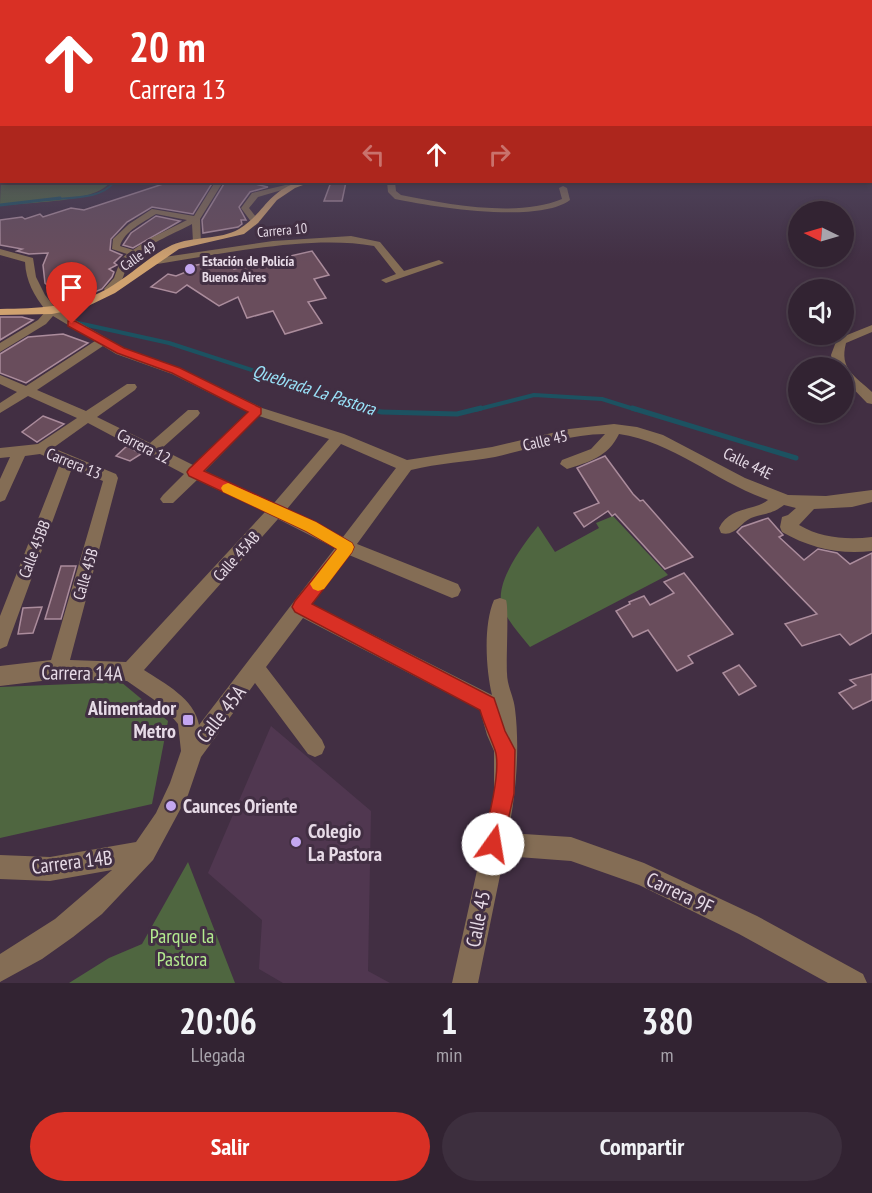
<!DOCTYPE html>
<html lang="es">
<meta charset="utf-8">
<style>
:root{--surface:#322332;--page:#3d2f3e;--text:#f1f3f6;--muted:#a8a4ac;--line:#4d404d;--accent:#d93025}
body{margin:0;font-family:"PT Sans Narrow",sans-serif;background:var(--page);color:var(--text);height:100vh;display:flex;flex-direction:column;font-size:22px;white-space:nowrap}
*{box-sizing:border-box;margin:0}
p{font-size:20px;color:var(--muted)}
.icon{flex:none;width:33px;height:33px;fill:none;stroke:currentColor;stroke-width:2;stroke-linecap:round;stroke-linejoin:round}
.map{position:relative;height:983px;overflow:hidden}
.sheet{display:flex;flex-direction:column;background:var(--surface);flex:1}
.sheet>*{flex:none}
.guide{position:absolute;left:0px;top:0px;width:873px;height:183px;box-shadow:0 3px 9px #0003,0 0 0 2px var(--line);background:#d93025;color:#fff;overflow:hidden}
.needle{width:39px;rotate:275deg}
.buttons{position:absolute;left:788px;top:201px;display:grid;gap:12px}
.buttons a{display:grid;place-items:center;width:66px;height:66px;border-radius:50%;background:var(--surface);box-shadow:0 3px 9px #0003,0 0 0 2px var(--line);font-size:30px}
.pin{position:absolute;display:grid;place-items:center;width:51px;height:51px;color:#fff;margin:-62px -26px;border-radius:50% 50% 50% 0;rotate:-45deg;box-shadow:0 0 6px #0007}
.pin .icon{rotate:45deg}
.me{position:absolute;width:66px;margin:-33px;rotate:13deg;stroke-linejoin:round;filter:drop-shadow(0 0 4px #0008)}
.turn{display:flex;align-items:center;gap:21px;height:126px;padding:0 30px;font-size:27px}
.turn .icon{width:78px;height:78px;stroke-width:2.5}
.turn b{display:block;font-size:42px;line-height:51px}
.lanes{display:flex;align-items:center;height:57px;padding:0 30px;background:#0003;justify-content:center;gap:30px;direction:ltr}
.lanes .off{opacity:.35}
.eta{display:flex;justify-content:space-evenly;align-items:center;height:102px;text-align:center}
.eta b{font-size:36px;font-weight:800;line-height:42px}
.primary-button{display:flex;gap:12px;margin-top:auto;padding:12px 30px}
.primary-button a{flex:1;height:69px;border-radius:36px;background:var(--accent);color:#fff;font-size:24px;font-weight:800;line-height:69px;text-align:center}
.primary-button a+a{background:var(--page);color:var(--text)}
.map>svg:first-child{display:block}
.built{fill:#503750}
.green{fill:#4f6640}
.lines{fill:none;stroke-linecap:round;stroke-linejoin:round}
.stream-far3{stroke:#1c5261;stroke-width:2}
.stream-far2{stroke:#1c5261;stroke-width:3}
.stream-far1{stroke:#1c5261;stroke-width:4}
.stream{stroke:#1c5261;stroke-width:5}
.building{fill:#694d5c;stroke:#ab8c9c;stroke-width:1.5}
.minor{fill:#846d55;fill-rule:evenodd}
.major{fill:#d0a26f;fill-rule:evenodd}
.route{fill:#d93025;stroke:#8d1f18;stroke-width:1.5}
.slow{fill:#f59e0b}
.poi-dot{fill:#c4a7f1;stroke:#422f43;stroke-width:2}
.labels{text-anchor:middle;stroke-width:6;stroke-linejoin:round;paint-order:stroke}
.far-street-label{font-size:14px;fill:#e7dbe7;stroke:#422f43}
.far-poi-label{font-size:14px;font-weight:bold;fill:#e7dbe7;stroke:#422f43;text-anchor:start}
.street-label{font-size:16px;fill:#e7dbe7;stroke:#422f43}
.water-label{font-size:18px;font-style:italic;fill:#99e2f9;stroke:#422f43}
.near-street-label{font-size:20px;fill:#e7dbe7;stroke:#422f43}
.near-poi-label{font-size:20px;font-weight:bold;fill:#e7dbe7;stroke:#422f43;text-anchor:start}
.near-park-label{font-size:20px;fill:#b3ea8f;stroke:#422f43}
</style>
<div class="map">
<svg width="872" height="983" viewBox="0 0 872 983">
<rect width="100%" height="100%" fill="#422f43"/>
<path class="built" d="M271 726 371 811 368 971 390 983H283L259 969 262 920 208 873Z"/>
<g class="green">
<path d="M1 178 2 182H110C97 202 33 202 9 205L0 204Z"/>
<path d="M613 516 668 575 530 647C521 635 509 623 503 609 492 584 524 544 538 526L555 552 599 528 596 523Z"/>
<path d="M121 682 168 721 152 804 0 838V687Z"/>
<path d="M188 862 235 983H69L109 958 142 944Z"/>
</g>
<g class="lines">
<path class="stream-far3" d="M47 200C68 197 101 200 114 182"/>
<path class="stream-far2" d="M0 205 60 198"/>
<g class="stream-far1">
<path d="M78 323 169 343 374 410"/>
<path d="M475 410 534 395 602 399 637 410"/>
</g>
<g class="stream">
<path d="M369 408 381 412 457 414 481 408"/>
<path d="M632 408 796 458"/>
</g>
</g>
<g class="building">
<path d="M169 182H213L193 214 152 207 127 222 111 239 110 250 122 255 114 263 117 265 109 269 114 272 112 277 102 289 85 296 66 301 45 283 43 265 48 253 29 254 17 251 22 249 0 245V220L22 217 25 219 40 214 43 217 71 208 84 210Z"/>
<path d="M225 182H246L268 187 250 192 239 207 246 220H241L242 224 238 227 203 233 202 220Z"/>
<path d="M331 182H346L342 201H324Z"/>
<path d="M156 216 180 221 133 248 123 245 131 233Z"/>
<path d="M312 251 329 275 314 279 326 298 308 302 322 323 285 334 273 311 247 318 238 297 219 306 187 285 176 293 151 287 168 274 176 276 191 270V266L232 259 234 269Z"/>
<path d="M0 317H22L33 320 0 340Z"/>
<path d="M63 334 88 343 26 383 0 373V354L28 337Z"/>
<path d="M43 416 64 424 37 442 22 432Z"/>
<path d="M127 446 141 454 130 461 116 456Z"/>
<path d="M605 456 633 494 640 501 643 500 693 557 665 569 615 514 612 516 608 511 584 527 574 513 599 503 577 468Z"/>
<path d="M768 518 783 535 779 537 804 560 818 549 837 553 850 564 872 553V633L850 645 840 634 802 646 785 624 817 614 737 532 742 527Z"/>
<path d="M61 566H76L61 619H45Z"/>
<path d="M684 573 733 634 688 656 693 663 677 671 648 630 633 637 616 611 630 604 629 602 644 596 650 605 674 593 664 582Z"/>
<path d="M42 607 33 633 18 634 23 608Z"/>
<path d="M739 665 756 686 739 695 723 673Z"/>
<path d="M872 674V700L853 709 839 693 856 685 850 680Z"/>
</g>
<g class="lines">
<g class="minor">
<path d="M0 172H2L0 177Z"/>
<path d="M215 182H223L200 219 201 244 193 242 192 224C177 232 140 248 130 260 123 269 127 277 115 289V293H107L104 289 114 278 121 259 127 254 112 249 113 239 129 224 152 209 194 216ZM156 214 187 220 149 239 133 250 120 246C124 231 144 222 156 214Z"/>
<path d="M298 182H309L258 197 249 208 259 221 258 223H252L241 208 252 193Z"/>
<path d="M387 182H395L396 191 401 195C447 204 517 218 562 199L559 188 563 186 567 188 570 200C538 224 434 207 395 199L388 192Z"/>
<path d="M351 236 380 242 404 271 439 260 444 263 386 283 381 280 396 274 374 246C310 234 217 255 151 265L146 262 151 259 273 241Z"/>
<path d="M0 249 33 258 36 277 45 295 56 309 124 348 180 368 262 408 344 434 407 460 492 447 569 429 614 424 637 427 663 435 745 478 788 495 826 496 872 490V502L852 507 814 509 799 525C821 538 847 540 872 537V551C840 555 810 548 782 532L780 527 782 517 788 515 796 508 784 505C771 515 764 513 751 518 740 523 735 537 721 533L719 528C730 506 755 511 768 500 716 482 674 442 619 434 608 457 589 462 567 469L560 464 562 460 591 449 605 434C568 434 531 449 495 457 467 462 438 463 411 470L357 544 458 584 461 590 458 596 452 598 349 555 312 604 492 695C486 670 483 625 494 600L500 598 506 600C509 607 506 660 507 673 507 686 514 697 515 709 520 748 516 795 508 833L571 837 644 863 757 916 863 974 867 983H828L739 934 639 885 571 861 504 856 478 983H452L494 794V751L487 735 480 710 303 618 266 667 322 740 325 747 322 754 315 757 308 754 255 683 201 757 188 795 153 860 102 914 73 937 42 959 0 982V954L55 919 112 870 50 881 0 879V855L50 857 136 842 156 813 170 783 181 751 178 724 163 706 127 681 58 679 0 686V666L51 660 103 481 72 468 9 640 7 646 0 649V616L60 463 40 454 25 456 5 500 0 502V479L10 457 0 458V448L38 444 77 418 28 396 0 413V403L17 392 0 384V375L26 386 95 341 53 316 46 324 0 352V343L38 320 46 311C34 295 26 282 25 262L0 255ZM103 346 116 354 172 374 248 412 193 465 161 449 198 416 200 413 198 410H188L150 443 97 417 135 390 137 387 135 384H127L86 411 37 390ZM259 416 329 439 274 503 205 471ZM88 423 184 474 163 495 160 499 163 503H173L197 480 265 512 126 662 70 660 118 478 116 474 53 448ZM341 444 396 468 343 537 287 509ZM278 519 335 548 199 725C195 699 164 683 144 670Z"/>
<path d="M872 325V332L846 343C839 369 855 376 872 392V404L867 403 843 378V368H834L831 355 837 339Z"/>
</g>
<path class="major" d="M300 182H311L295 188 277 200 258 223 244 234 179 249 115 293 86 307 52 314 0 315V309C38 308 73 308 107 289 130 276 149 256 172 245 193 236 220 240 239 229 264 214 268 190 300 182Z"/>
</g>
<linearGradient id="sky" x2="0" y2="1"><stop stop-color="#241a25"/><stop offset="0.48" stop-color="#544d66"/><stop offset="1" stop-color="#544d66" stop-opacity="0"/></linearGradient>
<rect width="872" height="263" fill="url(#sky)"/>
<path class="route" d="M68 321H75L124 348 180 368 261 408V414L204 471 316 522 352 543 354 547 352 552 312 604 494 698 505 731 515 750 514 794 501 851 493 854 486 851 482 844C488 822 502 770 495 750 490 736 484 724 480 710L295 612 292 607 295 601 337 549 306 531 189 476 187 472 189 469 248 412 172 373 117 353 68 326Z"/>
<path class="slow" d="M228 483 316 522 352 543 354 547 352 552 324 589 318 591 313 589 310 584 337 549 306 531 223 492 221 488 223 485Z"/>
<g class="poi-dot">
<circle cx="190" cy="269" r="6"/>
<rect x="182" y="714" width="12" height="12" rx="3"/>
<circle cx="171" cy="806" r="6"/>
<circle cx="296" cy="842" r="6"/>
</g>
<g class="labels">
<g class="far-street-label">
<text transform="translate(282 230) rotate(-5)" y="5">Carrera 10</text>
<text transform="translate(138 256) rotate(-35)" y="5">Calle 49</text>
</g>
<g class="far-poi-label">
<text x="202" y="266">Estación de Policía<tspan x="202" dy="16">Buenos Aires</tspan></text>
</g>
<g class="street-label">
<text transform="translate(545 440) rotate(-13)" y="6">Calle 45</text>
<text transform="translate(144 446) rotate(27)" y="6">Carrera 12</text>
<text transform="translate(74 463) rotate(22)" y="6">Carrera 13</text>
<text transform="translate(748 463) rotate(26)" y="6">Calle 44E</text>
<text transform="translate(34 549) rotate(-69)" y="6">Calle 45BB</text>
<text transform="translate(236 556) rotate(-48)" y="6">Calle 45AB</text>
<text transform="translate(85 574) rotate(-74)" y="6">Calle 45B</text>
</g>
<g class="water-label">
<text transform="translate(314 390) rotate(18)" y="6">Quebrada La Pastora</text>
</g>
<g class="near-street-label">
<text transform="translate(82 673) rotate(1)" y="7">Carrera 14A</text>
<text transform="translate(221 714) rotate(-52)" y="7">Calle 45A</text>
<text transform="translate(72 862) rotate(-7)" y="7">Carrera 14B</text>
<text transform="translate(680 893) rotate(25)" y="7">Carrera 9F</text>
<text transform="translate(478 919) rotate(-79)" y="7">Calle 45</text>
</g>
<g class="near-poi-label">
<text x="176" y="715" text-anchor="end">Alimentador<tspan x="176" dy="23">Metro</tspan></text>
<text x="183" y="813">Caunces Oriente</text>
<text x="308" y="838">Colegio<tspan x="308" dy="23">La Pastora</tspan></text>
</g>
<g class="near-park-label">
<text x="182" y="943">Parque la<tspan x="182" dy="23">Pastora</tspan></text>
</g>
</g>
</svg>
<div class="buttons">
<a><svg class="needle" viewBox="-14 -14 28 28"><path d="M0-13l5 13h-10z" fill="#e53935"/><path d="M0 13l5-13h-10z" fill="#a8a4ac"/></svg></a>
<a><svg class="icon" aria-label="sound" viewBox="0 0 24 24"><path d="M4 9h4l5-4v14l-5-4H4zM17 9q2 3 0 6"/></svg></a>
<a><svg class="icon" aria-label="layers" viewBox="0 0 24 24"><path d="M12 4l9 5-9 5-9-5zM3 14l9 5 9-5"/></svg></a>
</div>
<div class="pin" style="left:72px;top:324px;background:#d93025"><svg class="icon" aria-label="arrive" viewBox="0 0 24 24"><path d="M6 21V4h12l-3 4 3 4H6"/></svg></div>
<svg class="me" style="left:493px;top:844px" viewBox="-20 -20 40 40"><circle r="19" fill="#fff"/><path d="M0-13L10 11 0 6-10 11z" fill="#d93025"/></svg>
<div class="guide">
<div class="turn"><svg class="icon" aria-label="ahead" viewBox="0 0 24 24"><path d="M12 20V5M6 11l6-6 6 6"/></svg><div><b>20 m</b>Carrera 13</div></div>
<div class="lanes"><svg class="icon off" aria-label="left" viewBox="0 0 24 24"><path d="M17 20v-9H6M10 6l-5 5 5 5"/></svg><svg class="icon" aria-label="ahead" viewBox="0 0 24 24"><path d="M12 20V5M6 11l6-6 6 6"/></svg><svg class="icon off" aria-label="right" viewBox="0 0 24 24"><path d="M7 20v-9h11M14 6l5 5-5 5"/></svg></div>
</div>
</div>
<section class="sheet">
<div class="eta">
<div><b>20:06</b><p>Llegada</p></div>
<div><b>1</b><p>min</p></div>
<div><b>380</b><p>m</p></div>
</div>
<div class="primary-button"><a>Salir</a><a>Compartir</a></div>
</section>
